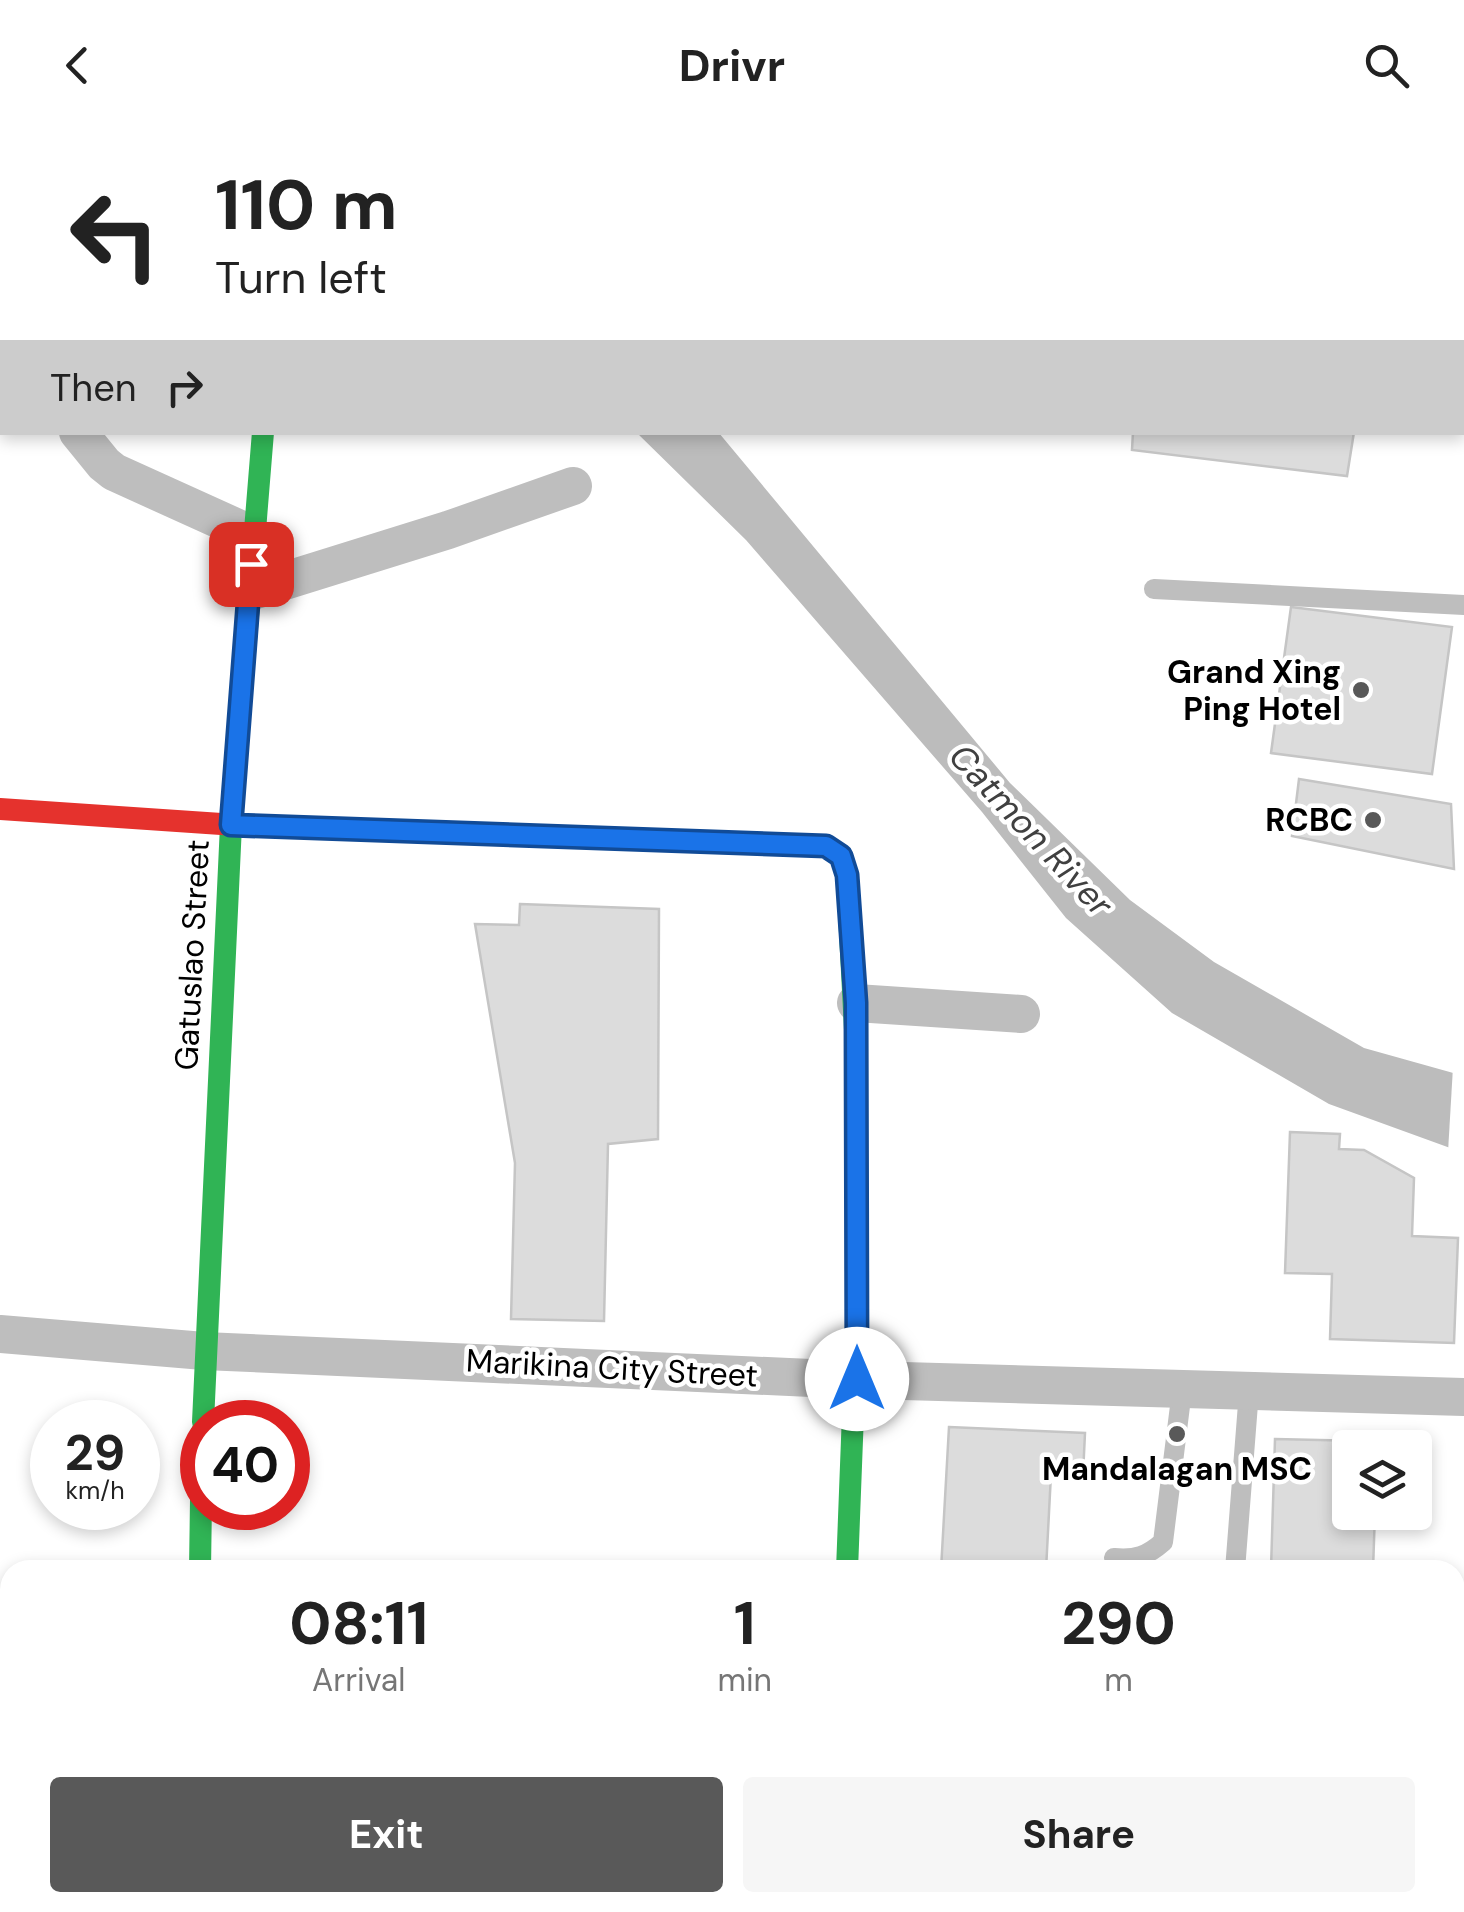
<!DOCTYPE html>
<style>
:root{--surface:#fff;--page:#f6f6f6;--text:#222;--muted:#767676;--accent:#595959}
body{margin:0;font-family:"DM Sans",sans-serif;background:var(--page);color:var(--text);height:100vh;display:flex;flex-direction:column;font-size:38px;white-space:nowrap}
*{box-sizing:border-box;margin:0}
p{font-size:32px;color:var(--muted)}
.icon{flex:none;width:55px;height:55px;fill:none;stroke:currentColor;stroke-width:2;stroke-linecap:round;stroke-linejoin:round}
.map{position:relative;flex:1;overflow:hidden}
.panel{position:absolute;left:0px;top:1430px;width:1465px;height:352px;display:flex;flex-direction:column;background:var(--surface);border-radius:30px 30px 0 0;box-shadow:0 5px 15px #0003}
.panel>*{flex:none}
.guide{position:absolute;left:0px;top:0px;width:1465px;height:305px;box-shadow:0 5px 15px #0003;background:#fff;color:var(--text);overflow:hidden}
.tools{position:absolute;left:1332px;top:1300px;display:grid;gap:20px}
.tools a{display:grid;place-items:center;width:100px;height:100px;border-radius:10px;background:var(--surface);box-shadow:0 5px 15px #0003;font-size:50px}
.speed{position:absolute;left:30px;top:1270px;display:flex;gap:20px;font-size:50px;font-weight:700;text-align:center}
.speed>*{display:grid;place-content:center;width:130px;height:130px;border-radius:50%;background:var(--surface);box-shadow:0 5px 15px #0003;line-height:1}
.speed small{font-size:25px;font-weight:400}
.speed .limit{border:15px solid #d22;background:#fff;color:#111}
.pin{position:absolute;display:grid;place-items:center;width:85px;height:85px;color:#fff;margin:-42px;border-radius:20px;box-shadow:0 5px 15px #0006}
.me{position:absolute;width:110px;margin:-55px;rotate:0deg;stroke-linejoin:round;filter:drop-shadow(0 0 8px #0008)}
.turn{display:flex;align-items:center;gap:35px;height:210px;padding:0 50px;font-size:45px}
.turn .icon{width:130px;height:130px;stroke-width:2.5}
.turn b{display:block;font-size:70px;line-height:85px}
.then{display:flex;align-items:center;height:95px;padding:0 50px;background:#0003;gap:20px;font-size:38px}
.eta{display:flex;justify-content:space-evenly;align-items:center;height:170px;text-align:center}
.eta b{font-size:60px;font-weight:700;line-height:70px}
.primary-button{display:flex;gap:20px;margin-top:auto;padding:20px 50px}
.primary-button a{flex:1;height:115px;border-radius:10px;background:var(--accent);color:#fff;font-size:40px;font-weight:700;line-height:115px;text-align:center}
.primary-button a+a{background:var(--page);color:var(--text)}
header{display:flex;justify-content:space-between;align-items:center;height:130px;padding:0 50px;background:var(--surface);font-size:45px;font-weight:700}
.map>svg:first-child{display:block}
.water{fill:#bcbcbc}
.pier{fill:#fff}
.building{fill:#dcdcdc;stroke:#c5c5c5;stroke-width:2.5}
.lines{fill:none;stroke-linecap:round;stroke-linejoin:round}
.lane{stroke:#bebebe;stroke-width:20}
.street{stroke:#bebebe;stroke-width:38}
.fast{stroke:#30b455;stroke-width:22}
.jam{stroke:#e5322d;stroke-width:22}
.route-casing{stroke:#114b97;stroke-width:25}
.route{stroke:#1a73e8;stroke-width:18}
.poi-dot{fill:#595959;stroke:#fff;stroke-width:4}
.labels{text-anchor:middle;stroke-width:9;stroke-linejoin:round;paint-order:stroke}
.poi-label{font-size:32px;font-weight:bold;fill:#000;stroke:#fff;text-anchor:end}
.street-label{font-size:32px;fill:#000;stroke:#fff}
.water-label{font-size:35px;font-style:italic;fill:#404040;stroke:#fff}
</style>
<header><svg class="icon" aria-label="back" viewBox="0 0 24 24"><path d="M15 5l-7 7 7 7"/></svg>Drivr<svg class="icon" aria-label="search" viewBox="0 0 24 24"><circle cx="10" cy="10" r="6"/><path d="M15 15l6 6"/></svg></header>
<div class="map">
<svg width="1464" height="1782" viewBox="0 0 1464 1782">
<rect width="100%" height="100%" fill="#fff"/>
<path class="water" d="M637 303H719L1010 653 1130 770 1214 832 1364 918 1464 946V1023L1329 974 1172 883 1066 788 982 682 746 410Z"/>
<path class="pier" d="M1453 937 1464 941V1028L1448 1022Z"/>
<g class="building">
<path d="M1378 0H1450L1378 2Z"/>
<path d="M1133 302H1354L1347 346 1132 320Z"/>
<path d="M1291 477 1452 497 1432 644 1271 623Z"/>
<path d="M1299 649 1451 674 1454 739 1292 706Z"/>
<path d="M520 774 659 779 658 1009 608 1014 604 1191 511 1189 515 1033 475 794 519 795Z"/>
<path d="M1290 1002 1340 1004 1339 1019 1364 1020 1414 1048 1412 1106 1458 1108 1454 1213 1330 1209 1332 1144 1285 1143Z"/>
<path d="M949 1297 1085 1303 1083 1345 1051 1344 1046 1440H941Z"/>
<path d="M1275 1309 1363 1311V1318H1350V1382H1375L1373 1440H1228L1271 1439Z"/>
<path d="M989 1772H1173L1172 1782H988Z"/>
</g>
<g class="lines">
<g class="lane">
<path d="M1462 170H1464"/>
<path d="M1154 459 1464 475"/>
<path d="M1114 1428C1136 1430 1147 1426 1163 1412L1182 1260"/>
<path d="M1235 1440 1249 1261"/>
<path d="M906 1782V1772"/>
<path d="M1208 1782 1209 1772"/>
</g>
<g class="street">
<path d="M0 196 2 198"/>
<path d="M78 302 104 334 114 342 253 405"/>
<path d="M249 462 448 400 573 356"/>
<path d="M856 873 1021 884"/>
<path d="M0 1204 204 1221 833 1249 1464 1267"/>
<path d="M0 1505H10"/>
<path d="M1455 1558 1464 1559"/>
<path d="M829 1782 830 1772"/>
</g>
<g class="fast">
<path d="M236 695 826 716 841 726 847 745 856 919 857 1179 847 1440"/>
<path d="M203 1292 231 695 263 302"/>
<path d="M200 1440 202 1302"/>
<path d="M203 1772 206 1782"/>
</g>
<g class="jam">
<path d="M290 0V2"/>
<path d="M0 679 236 695"/>
</g>
</g>
<g class="lines">
<defs>
<path id="route" d="M251 434 231 695 826 716 841 726 847 745 856 873 857 1249"/>
</defs>
<use href="#route" class="route-casing"/>
<use href="#route" class="route"/>
</g>
<g class="poi-dot">
<circle cx="1361" cy="560" r="10"/>
<circle cx="1373" cy="690" r="10"/>
<circle cx="1177" cy="1304" r="10"/>
</g>
<g class="labels">
<g class="poi-label">
<text x="1341" y="553">Grand Xing<tspan x="1341" dy="37">Ping Hotel</tspan></text>
<text x="1353" y="701">RCBC</text>
<text x="1177" y="1350" text-anchor="middle">Mandalagan MSC</text>
</g>
<g class="street-label">
<text transform="translate(192 825) rotate(-87)" y="11">Gatuslao Street</text>
<text transform="translate(612 1238) rotate(3)" y="11">Marikina City Street</text>
</g>
<g class="water-label">
<text transform="translate(1031 700) rotate(47)" y="12">Catmon River</text>
</g>
</g>
</svg>
<div class="tools">
<a><svg class="icon" aria-label="layers" viewBox="0 0 24 24"><path d="M12 4l9 5-9 5-9-5zM3 14l9 5 9-5"/></svg></a>
</div>
<div class="speed"><div>29<small>km/h</small></div><div class="limit">40</div></div>
<div class="pin" style="left:251px;top:434px;background:#d93025"><svg class="icon" aria-label="arrive" viewBox="0 0 24 24"><path d="M6 21V4h12l-3 4 3 4H6"/></svg></div>
<svg class="me" style="left:857px;top:1249px" viewBox="-20 -20 40 40"><circle r="19" fill="#fff"/><path d="M0-13L10 11 0 6-10 11z" fill="#1a73e8"/></svg>
<div class="guide">
<div class="turn"><svg class="icon" aria-label="left" viewBox="0 0 24 24"><path d="M17 20v-9H6M10 6l-5 5 5 5"/></svg><div><b>110 m</b>Turn left</div></div>
<div class="then">Then<svg class="icon" aria-label="right" viewBox="0 0 24 24"><path d="M7 20v-9h11M14 6l5 5-5 5"/></svg></div>
</div>
<section class="panel">
<div class="eta">
<div><b>08:11</b><p>Arrival</p></div>
<div><b>1</b><p>min</p></div>
<div><b>290</b><p>m</p></div>
</div>
<div class="primary-button"><a>Exit</a><a>Share</a></div>
</section>
</div>
